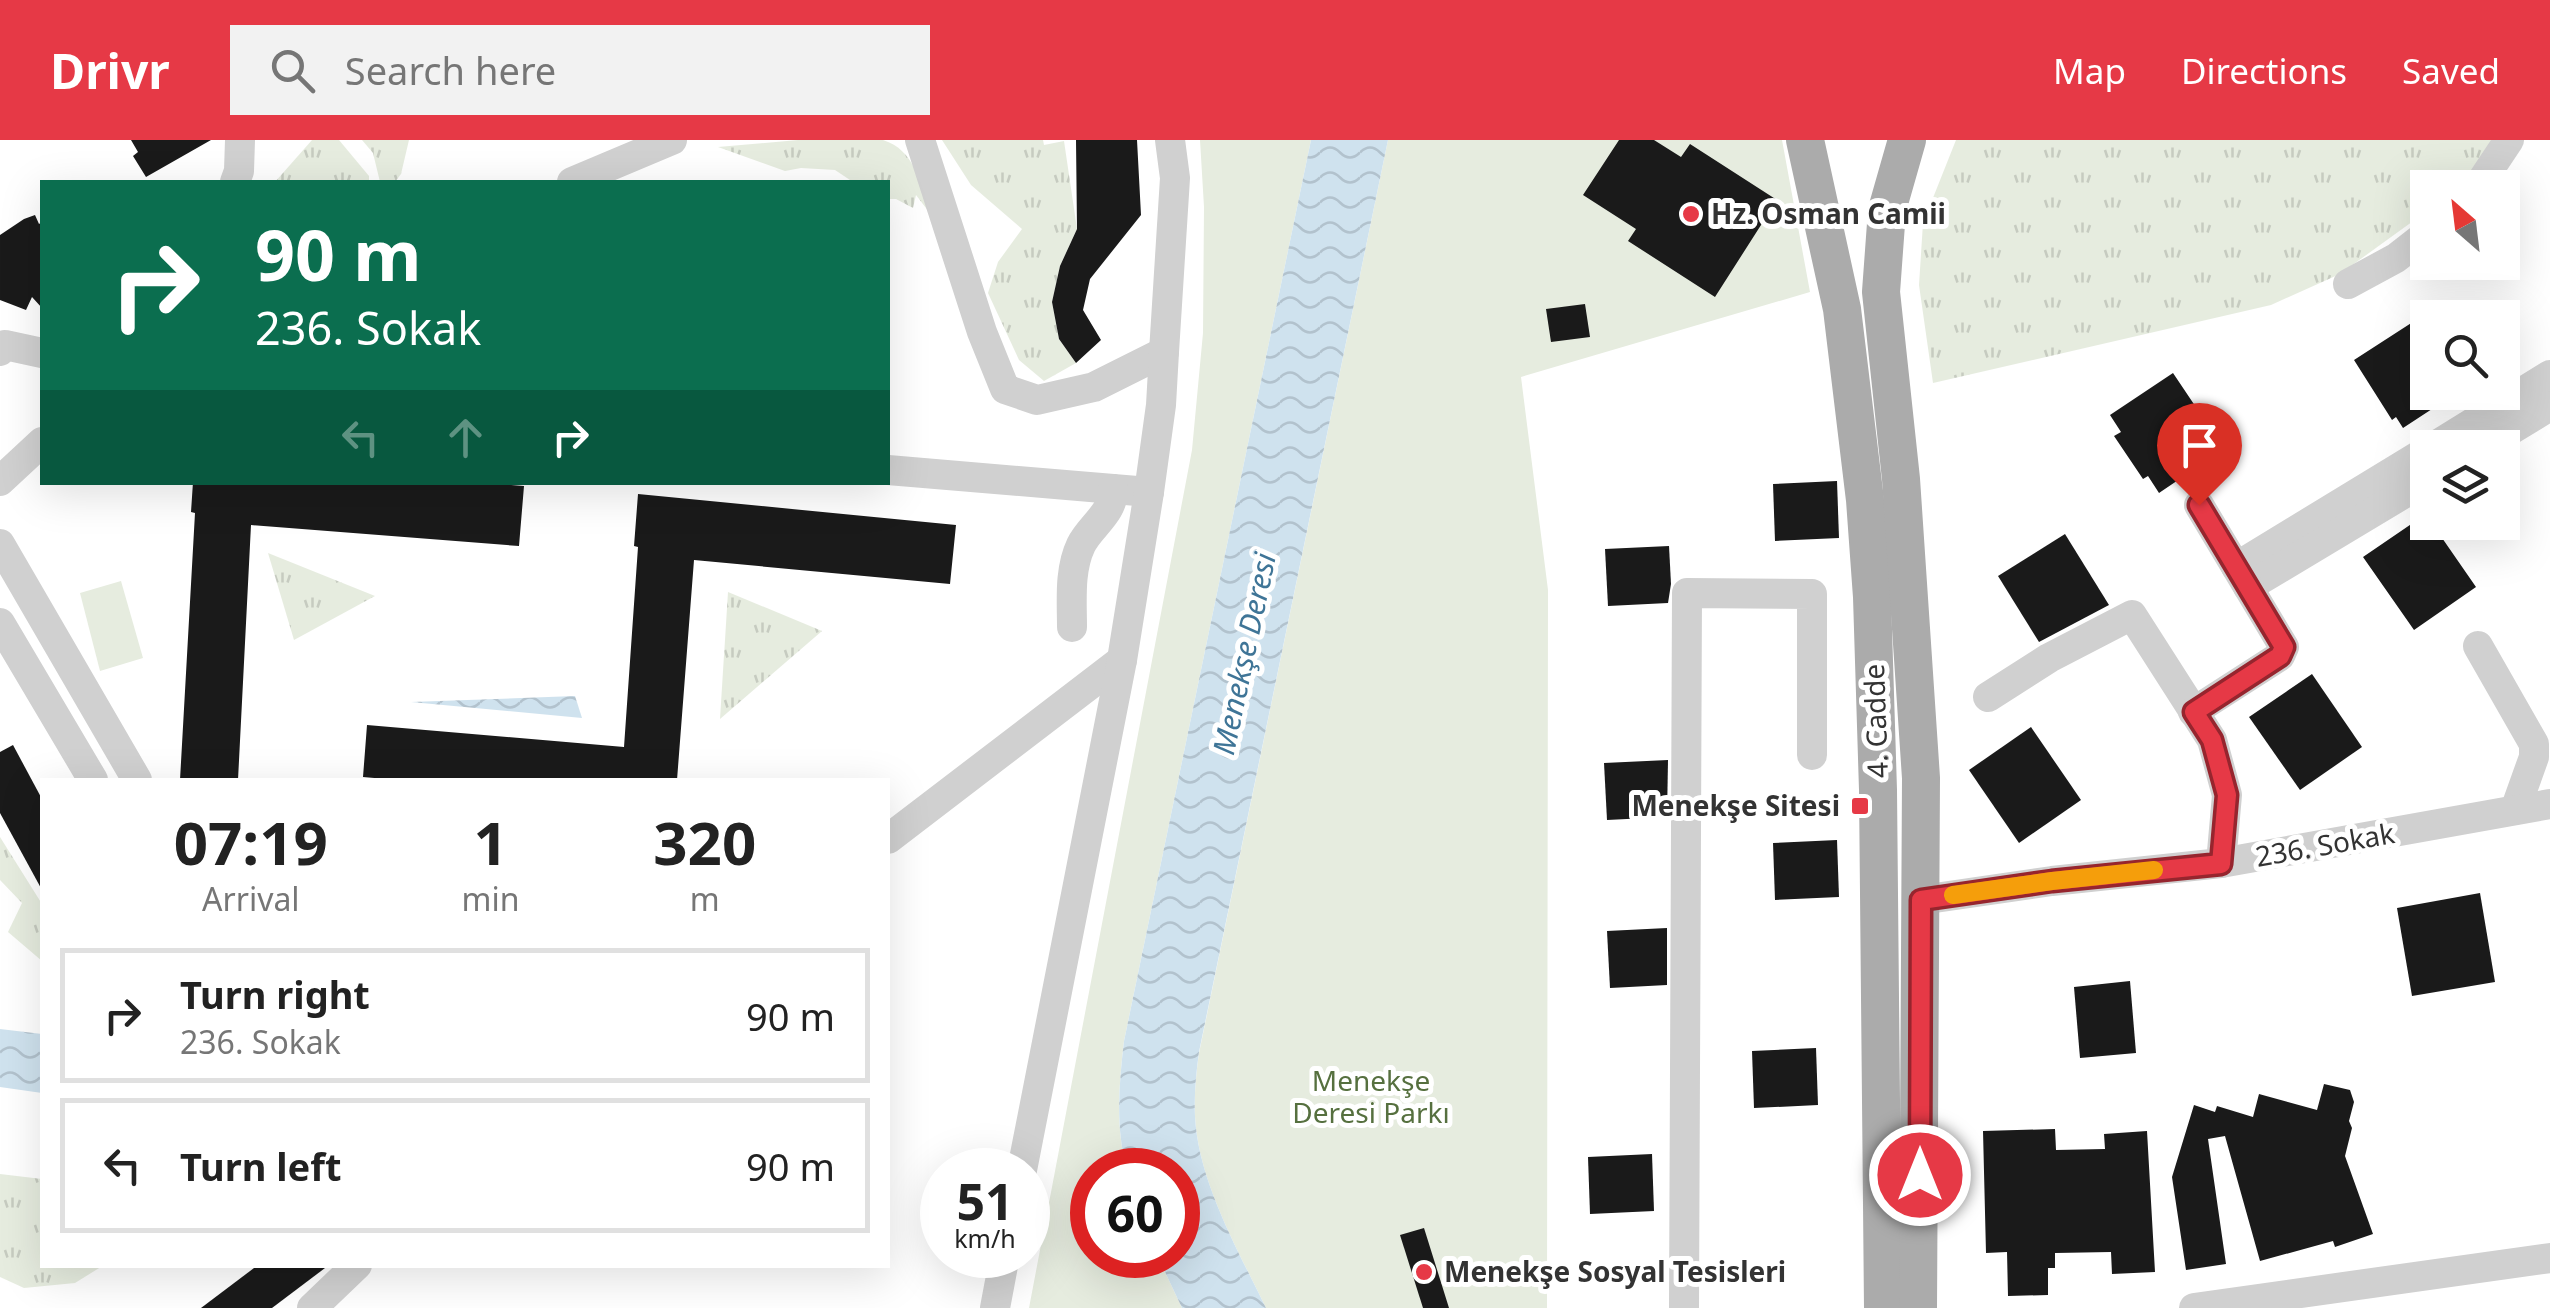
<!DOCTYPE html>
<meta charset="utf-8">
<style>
:root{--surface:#fff;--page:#f2f2f2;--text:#222;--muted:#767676;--line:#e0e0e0;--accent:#e63946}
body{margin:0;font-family:"Noto Sans",sans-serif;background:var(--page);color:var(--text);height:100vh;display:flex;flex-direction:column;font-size:38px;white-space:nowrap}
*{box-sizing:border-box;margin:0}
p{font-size:32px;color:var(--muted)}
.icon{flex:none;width:55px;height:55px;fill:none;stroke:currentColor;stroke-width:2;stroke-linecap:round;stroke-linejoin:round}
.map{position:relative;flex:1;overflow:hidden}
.drawer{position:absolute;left:40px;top:638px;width:850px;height:490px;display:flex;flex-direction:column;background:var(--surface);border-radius:0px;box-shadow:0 10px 40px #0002}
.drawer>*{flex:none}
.banner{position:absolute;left:40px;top:40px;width:850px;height:305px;border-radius:0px;box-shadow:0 10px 40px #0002;background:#0b6e4f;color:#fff;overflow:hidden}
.needle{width:65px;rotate:332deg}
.fabs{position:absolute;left:2410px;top:30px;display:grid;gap:20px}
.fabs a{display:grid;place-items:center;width:110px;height:110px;border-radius:0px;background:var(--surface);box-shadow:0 10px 40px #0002;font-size:50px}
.speed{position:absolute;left:920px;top:1008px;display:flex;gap:20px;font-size:50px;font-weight:700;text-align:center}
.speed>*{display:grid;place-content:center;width:130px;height:130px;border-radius:50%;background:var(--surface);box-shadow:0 10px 40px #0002;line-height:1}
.speed small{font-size:25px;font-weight:400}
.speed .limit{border:15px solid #d22;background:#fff;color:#111}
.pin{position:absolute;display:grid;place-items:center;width:85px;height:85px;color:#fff;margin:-102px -42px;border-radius:50% 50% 50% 0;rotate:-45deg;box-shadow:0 0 10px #0007}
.pin .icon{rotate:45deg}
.me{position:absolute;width:110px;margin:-55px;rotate:0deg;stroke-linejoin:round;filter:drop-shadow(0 0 8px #0008)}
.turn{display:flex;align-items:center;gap:35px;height:210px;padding:0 50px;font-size:45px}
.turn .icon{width:130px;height:130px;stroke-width:2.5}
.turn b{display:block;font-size:70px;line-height:85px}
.lanes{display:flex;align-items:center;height:95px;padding:0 50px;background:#0003;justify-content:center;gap:50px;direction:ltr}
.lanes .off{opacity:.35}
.eta{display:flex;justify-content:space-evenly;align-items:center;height:170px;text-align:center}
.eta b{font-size:60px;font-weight:700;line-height:70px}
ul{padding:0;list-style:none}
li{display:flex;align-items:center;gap:30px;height:135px;margin:0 20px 15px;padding:0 30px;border:5px solid var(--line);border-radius:0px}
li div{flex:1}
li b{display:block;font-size:38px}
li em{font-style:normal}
header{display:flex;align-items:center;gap:60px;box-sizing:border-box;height:140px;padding:0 50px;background:var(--accent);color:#fff}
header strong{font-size:48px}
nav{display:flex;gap:55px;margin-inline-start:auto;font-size:35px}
.search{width:700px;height:90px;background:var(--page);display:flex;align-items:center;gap:25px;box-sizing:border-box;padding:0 35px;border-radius:0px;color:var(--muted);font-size:38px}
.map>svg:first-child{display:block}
.grass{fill:url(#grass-tufts)}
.green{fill:#e6ecdf}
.water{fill:url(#water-waves)}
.building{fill:#1a1a1a}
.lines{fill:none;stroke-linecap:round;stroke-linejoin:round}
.minor{stroke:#d0d0d0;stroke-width:30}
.major{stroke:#ababab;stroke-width:38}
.route-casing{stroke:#96252e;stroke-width:25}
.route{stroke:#e63946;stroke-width:18}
.slow{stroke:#f59e0b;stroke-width:18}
.poi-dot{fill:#e63946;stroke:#fff;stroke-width:4}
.labels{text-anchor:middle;stroke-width:10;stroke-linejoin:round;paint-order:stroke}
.poi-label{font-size:28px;font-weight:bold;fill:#333;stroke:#fff;text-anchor:start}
.street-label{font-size:28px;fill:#333;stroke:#fff}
.park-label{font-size:28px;fill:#56703f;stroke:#fff}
.water-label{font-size:30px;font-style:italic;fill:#3f7597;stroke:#fff}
</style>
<header>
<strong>Drivr</strong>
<div class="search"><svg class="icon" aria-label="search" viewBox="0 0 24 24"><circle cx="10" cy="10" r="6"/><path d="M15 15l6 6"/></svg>Search here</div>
<nav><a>Map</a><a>Directions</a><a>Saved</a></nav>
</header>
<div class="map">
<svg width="2550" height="1168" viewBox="0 0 2550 1168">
<defs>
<pattern id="grass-tufts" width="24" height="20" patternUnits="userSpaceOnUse" patternTransform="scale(2.5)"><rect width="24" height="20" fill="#e6ecdf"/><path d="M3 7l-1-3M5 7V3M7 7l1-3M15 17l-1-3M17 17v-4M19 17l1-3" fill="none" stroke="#c6cbc0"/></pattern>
<pattern id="water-waves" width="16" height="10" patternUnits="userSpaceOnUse" patternTransform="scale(2.5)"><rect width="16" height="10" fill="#cfe2ee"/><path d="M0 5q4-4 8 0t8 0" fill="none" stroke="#b2c2cd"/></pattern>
</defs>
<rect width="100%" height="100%" fill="#fff"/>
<g class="grass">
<path d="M312 0H339L369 36V42H275Z"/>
<path d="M362 0H409L401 34 395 42H380L373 13Z"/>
<path d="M798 0H883C915 10 920 43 929 72L916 55 913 68 896 59H888V42H853L835 30 801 28 785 31 718 7Z"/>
<path d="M942 0H1043L1044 5 1064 1 1077 89 1060 126 1052 162 1059 199 1076 223 1044 241 1019 220 988 153 998 122 1022 89 971 45Z"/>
<path d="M1956 0H2498L2462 46 2428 48 2427 71 2340 134 2271 165 1933 243 1919 145 1923 83Z"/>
<path d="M268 413 375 456 294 500Z"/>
<path d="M728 452 822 491 720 579Z"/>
<path d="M0 697 42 764V821L8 792 22 763 0 740Z"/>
<path d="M0 1034 42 1039V1125H104L75 1143 24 1148 0 1137Z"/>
</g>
<g class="green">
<path d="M1200 0H1311L1124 901C1119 944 1115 987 1127 1030H1092V1115H1157L1182 1168H1029L1192 310 1203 193 1204 67Z"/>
<path d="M1388 0H1782L1810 152 1521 237 1548 450 1547 1168H1266C1238 1110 1198 1041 1195 976 1194 955 1196 934 1199 913Z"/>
<path d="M121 441 143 518 100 531 80 453Z"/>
</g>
<g class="water">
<path d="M1311 0H1388L1199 912C1196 934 1194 955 1195 976 1198 1041 1238 1110 1266 1168H1182L1157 1115H1178V1030H1127C1115 987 1119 944 1124 901Z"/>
<path d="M575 556 582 578 411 562Z"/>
<path d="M0 889 42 894V953L0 947Z"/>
</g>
<g class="building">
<path d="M131 0H211L146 37 133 16 138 12Z"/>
<path d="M1076 0H1137L1141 75 1090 139 1083 170 1101 200 1076 223 1059 199 1052 162 1060 126 1077 89Z"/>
<path d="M1619 0H1654L1681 17 1690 4 1777 60 1715 157 1628 101 1636 89 1583 55Z"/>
<path d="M35 75 39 84 42 82V168L32 157 26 170 0 160V95L24 79Z"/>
<path d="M1585 164 1590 197 1551 202 1546 169Z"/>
<path d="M2419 178 2428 191V252H2458L2403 288 2396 277 2392 280 2354 220Z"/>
<path d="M2173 233 2224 309 2159 353 2148 336 2143 339 2114 296 2121 292 2110 275Z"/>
<path d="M1837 341 1839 398 1775 401 1773 344Z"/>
<path d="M193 342H474L524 346 519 406 251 385 238 640H180L195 373 191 372Z"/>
<path d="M638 354 956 385 950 444 694 420 677 640H397L363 637 367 585 624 607 638 407 634 406Z"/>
<path d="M2426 374 2428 382H2431L2476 447 2414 490 2363 417Z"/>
<path d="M2065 394 2109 465 2039 502 1998 436Z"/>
<path d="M1669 406 1671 444 1668 463 1608 466 1605 409Z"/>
<path d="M2312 534 2362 607 2300 650 2249 577Z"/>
<path d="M2031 587 2081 660 2019 703 1969 630Z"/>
<path d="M13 605 42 659V750L0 673V612Z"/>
<path d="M1668 620 1667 677 1607 680 1604 623Z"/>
<path d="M1837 700 1839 757 1775 760 1773 703Z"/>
<path d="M2480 753 2495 842 2412 856 2397 768Z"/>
<path d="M1667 788V845L1610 848 1607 791Z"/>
<path d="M2130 841 2136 913 2080 918 2074 847Z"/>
<path d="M1816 908 1818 965 1754 968 1752 911Z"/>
<path d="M2324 944 2350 950 2354 962 2349 981 2352 988 2345 1016 2373 1094 2335 1107 2333 1101 2260 1121 2225 996 2208 999 2226 1124 2186 1130 2172 1037 2194 965 2215 972 2217 966 2253 977 2259 954 2317 970Z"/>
<path d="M2055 989 2056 1010 2105 1009 2104 994 2147 991 2155 1132 2112 1134 2111 1112 2055 1113V1128H2048V1155L2008 1156 2007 1112 1986 1113 1983 991Z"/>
<path d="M1652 1014 1654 1071 1590 1074 1588 1017Z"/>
<path d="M1424 1088 1449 1168H1423L1400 1095Z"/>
<path d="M258 1125H329L272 1168H201Z"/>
</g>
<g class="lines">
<g class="minor">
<path d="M920 0 982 192 1005 249 1037 260 1094 247 1164 212"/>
<path d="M235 42 239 31 240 0"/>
<path d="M572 42 672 0"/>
<path d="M2477 48 2509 0"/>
<path d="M2348 144 2396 118 2428 93"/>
<path d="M0 211 5 205 42 213"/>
<path d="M2432 308 2550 235"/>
<path d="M2481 308 2550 266"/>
<path d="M888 330 1149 352"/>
<path d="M0 341 42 302"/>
<path d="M0 404 137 640"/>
<path d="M2236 427 2428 310"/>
<path d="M2248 447 2428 339"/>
<path d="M0 483 93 640"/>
<path d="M1072 487C1072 461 1069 430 1081 405 1090 386 1114 373 1113 349"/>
<path d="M2478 506 2534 604V617L2515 670"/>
<path d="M1988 557 2049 518 2132 475 2212 600 2227 655 2221 723"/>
<path d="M2193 572 2280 516 2284 507 2199 365"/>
<path d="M888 699 1122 520"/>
<path d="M1921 760 2052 741 2221 723 2550 664"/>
<path d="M1022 1030 1122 520 1149 352 1161 265 1164 212 1175 38 1170 0"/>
<path d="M312 1168 357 1125"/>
<path d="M995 1168 1005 1115"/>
<path d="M1684 1168 1687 453 1812 454V615"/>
<path d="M2194 1168 2550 1118"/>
</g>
<g class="major">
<path d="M1805 0 1842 169 1865 360 1872 457 1878 650 1883 1168"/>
<path d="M1907 0 1887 70 1881 152 1901 339 1921 638 1918 1168"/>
</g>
</g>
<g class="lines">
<defs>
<path id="route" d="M1920 1035 1921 760 2052 741 2221 724 2227 655 2212 600 2194 572 2280 516 2284 507 2199 365"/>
</defs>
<use href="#route" class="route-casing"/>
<use href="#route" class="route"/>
<path class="slow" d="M1953 755 2052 741 2154 730"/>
</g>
<g class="poi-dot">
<circle cx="1691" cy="74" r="10"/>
<rect x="1850" y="656" width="20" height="20" rx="5"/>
<circle cx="1424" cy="1132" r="10"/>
</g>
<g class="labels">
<g class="poi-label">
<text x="1711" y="84">Hz. Osman Camii</text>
<text x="1840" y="676" text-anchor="end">Menekşe Sitesi</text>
<text x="1444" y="1142">Menekşe Sosyal Tesisleri</text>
</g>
<g class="street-label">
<text transform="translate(1876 581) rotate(-92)" y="10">4. Cadde</text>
<text transform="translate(2325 705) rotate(-10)" y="10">236. Sokak</text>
</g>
<g class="park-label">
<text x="1371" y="951">Menekşe<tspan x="1371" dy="32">Deresi Parkı</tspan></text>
</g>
<g class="water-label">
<text transform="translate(1245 514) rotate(-78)" y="10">Menekşe Deresi</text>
</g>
</g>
</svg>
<div class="fabs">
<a><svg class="needle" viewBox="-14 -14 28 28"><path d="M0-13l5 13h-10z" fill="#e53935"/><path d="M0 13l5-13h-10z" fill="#767676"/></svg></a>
<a><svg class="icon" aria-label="search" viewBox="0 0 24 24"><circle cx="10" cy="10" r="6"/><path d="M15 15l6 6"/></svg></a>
<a><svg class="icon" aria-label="layers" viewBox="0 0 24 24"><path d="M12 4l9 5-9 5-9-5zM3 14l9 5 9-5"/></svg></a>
</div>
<div class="speed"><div>51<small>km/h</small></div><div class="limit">60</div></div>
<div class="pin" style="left:2199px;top:365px;background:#d93025"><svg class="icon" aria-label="arrive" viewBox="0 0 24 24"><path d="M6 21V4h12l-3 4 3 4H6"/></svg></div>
<svg class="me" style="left:1920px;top:1035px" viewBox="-20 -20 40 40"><circle r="17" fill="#e63946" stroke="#fff" stroke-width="3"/><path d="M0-11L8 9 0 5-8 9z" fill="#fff"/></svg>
<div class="banner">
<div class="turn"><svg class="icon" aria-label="right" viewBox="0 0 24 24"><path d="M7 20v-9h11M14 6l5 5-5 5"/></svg><div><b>90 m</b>236. Sokak</div></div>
<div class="lanes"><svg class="icon off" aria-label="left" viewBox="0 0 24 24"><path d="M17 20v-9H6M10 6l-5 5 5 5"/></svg><svg class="icon off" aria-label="ahead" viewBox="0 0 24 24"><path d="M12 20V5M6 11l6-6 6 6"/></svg><svg class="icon" aria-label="right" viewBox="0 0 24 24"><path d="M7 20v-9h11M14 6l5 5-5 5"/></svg></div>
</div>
<section class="drawer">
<div class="eta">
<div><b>07:19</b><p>Arrival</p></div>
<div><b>1</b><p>min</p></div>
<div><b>320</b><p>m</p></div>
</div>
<ul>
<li><svg class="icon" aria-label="right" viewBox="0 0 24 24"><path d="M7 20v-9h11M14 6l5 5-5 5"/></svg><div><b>Turn right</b><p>236. Sokak</p></div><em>90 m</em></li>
<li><svg class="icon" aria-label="left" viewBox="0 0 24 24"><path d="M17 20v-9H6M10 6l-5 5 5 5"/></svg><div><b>Turn left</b></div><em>90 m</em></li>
</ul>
</section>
</div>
